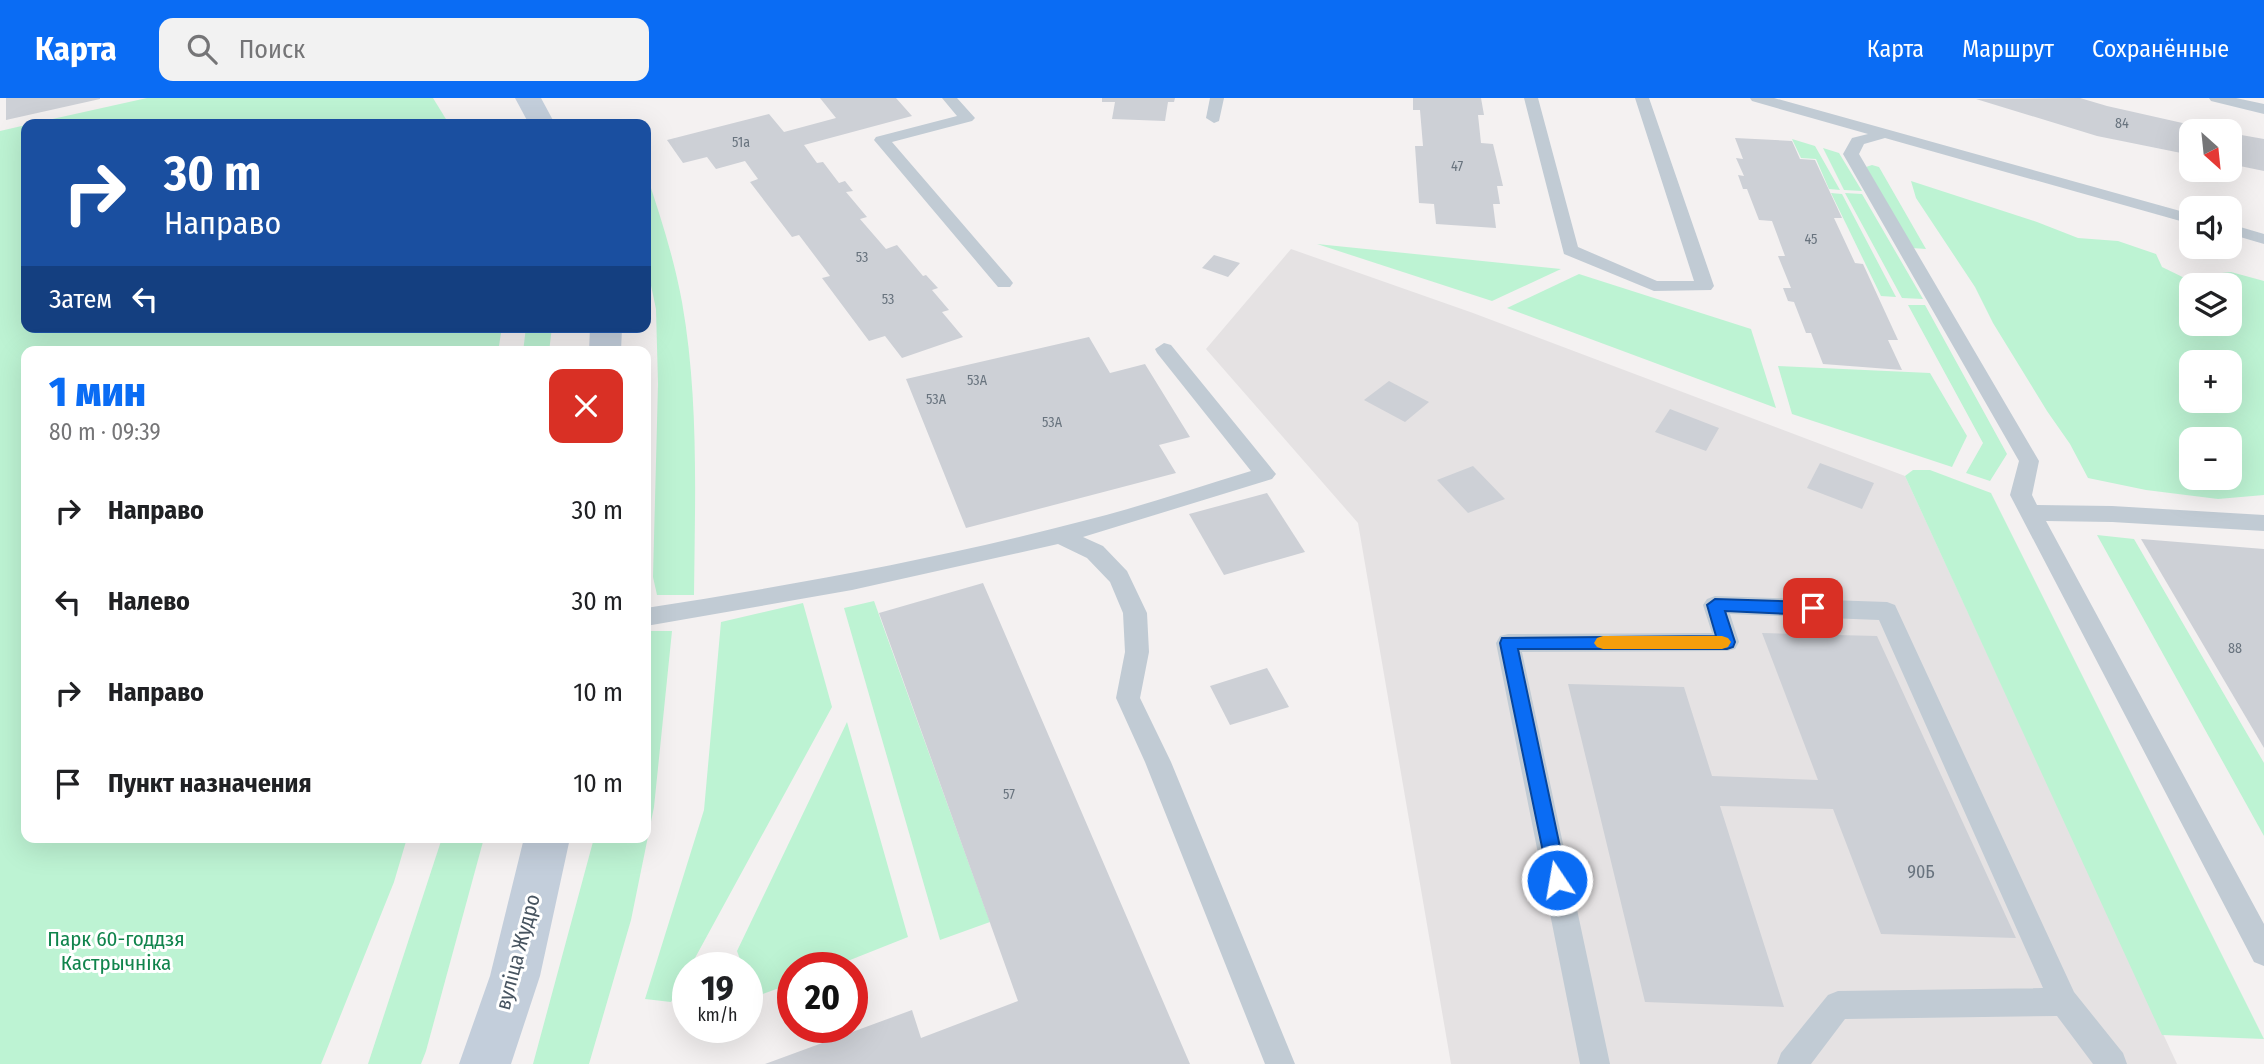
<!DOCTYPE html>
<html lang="ru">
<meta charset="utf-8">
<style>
:root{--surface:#fff;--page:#f2f2f2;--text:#202124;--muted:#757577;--accent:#0a6cf4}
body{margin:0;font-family:"Fira Sans Condensed",sans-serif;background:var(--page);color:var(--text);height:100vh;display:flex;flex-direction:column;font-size:26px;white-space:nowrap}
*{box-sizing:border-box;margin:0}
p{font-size:23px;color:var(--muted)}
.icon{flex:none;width:38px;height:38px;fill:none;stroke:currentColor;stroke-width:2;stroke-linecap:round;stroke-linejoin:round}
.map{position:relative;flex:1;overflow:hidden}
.details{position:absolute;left:21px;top:248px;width:630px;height:497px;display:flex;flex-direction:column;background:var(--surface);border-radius:14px;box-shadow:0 7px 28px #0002}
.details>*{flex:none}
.top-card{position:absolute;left:21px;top:21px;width:630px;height:214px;border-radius:14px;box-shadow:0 7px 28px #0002;background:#1a4fa0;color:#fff;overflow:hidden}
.needle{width:46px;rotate:153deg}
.tools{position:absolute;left:2179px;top:21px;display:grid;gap:14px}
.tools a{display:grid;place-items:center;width:63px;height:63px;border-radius:14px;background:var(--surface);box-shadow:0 7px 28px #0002;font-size:35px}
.speed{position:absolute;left:672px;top:854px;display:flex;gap:14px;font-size:35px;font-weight:700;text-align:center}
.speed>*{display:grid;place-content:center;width:91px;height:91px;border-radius:50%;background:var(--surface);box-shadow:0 7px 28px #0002;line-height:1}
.speed small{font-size:18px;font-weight:400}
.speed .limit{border:10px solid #d22;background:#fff;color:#111}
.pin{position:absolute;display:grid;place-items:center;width:60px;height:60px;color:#fff;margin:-30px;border-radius:14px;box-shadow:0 4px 10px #0006}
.me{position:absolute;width:77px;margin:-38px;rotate:348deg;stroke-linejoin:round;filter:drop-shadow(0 0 5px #0008)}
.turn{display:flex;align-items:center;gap:24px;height:147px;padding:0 28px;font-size:32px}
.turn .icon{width:91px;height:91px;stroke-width:2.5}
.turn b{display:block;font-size:49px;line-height:60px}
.then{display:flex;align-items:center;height:66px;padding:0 28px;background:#0003;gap:14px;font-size:26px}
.round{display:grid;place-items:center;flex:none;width:74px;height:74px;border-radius:14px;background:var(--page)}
.overview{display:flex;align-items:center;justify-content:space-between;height:119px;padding:0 28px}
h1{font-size:42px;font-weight:800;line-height:52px;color:var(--accent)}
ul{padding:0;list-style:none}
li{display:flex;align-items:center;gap:21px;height:91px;padding:0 28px}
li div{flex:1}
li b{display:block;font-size:26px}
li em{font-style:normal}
header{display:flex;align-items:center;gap:42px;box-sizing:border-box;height:98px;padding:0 35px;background:var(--accent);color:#fff}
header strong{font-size:33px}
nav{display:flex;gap:38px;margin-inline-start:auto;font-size:24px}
.search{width:490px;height:63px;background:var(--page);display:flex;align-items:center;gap:18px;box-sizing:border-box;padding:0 24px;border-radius:14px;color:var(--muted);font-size:26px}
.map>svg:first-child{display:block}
.education{fill:#e5e2e3}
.green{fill:#bdf3d3;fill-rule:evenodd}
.building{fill:#cdd0d6}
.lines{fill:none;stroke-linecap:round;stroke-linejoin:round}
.service{fill:#c1cbd4;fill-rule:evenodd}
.secondary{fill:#c3cedb;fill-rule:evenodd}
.route{fill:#0a6cf4;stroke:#06469f;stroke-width:2}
.slow{fill:#f59e0b}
.labels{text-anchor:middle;stroke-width:6;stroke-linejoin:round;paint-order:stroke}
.number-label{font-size:14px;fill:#68737e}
.near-number-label{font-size:18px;fill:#68737e}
.near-park-label{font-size:21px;fill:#10844c;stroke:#fff}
.near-street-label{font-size:21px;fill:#475460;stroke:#fff}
</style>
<header>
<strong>Карта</strong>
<div class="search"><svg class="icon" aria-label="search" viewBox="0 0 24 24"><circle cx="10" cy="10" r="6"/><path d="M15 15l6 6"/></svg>Поиск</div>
<nav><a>Карта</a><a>Маршрут</a><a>Сохранённые</a></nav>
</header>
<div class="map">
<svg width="2264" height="966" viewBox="0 0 2264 966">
<rect width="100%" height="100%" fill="#f4f1f1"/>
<path class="education" d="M1291 151 1473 215 1905 378 2177 966H1451L1358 425 1206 251Z"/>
<g class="green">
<path d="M147 0H433L449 26H30Z"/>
<path d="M26 27V229H502L498 254H26V740H407L394 784 321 966H0V33Z"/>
<path d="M1792 41 1815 48 1840 92 1829 91 1816 61 1801 60Z"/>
<path d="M1823 50 1839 55 1862 93 1844 92Z"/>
<path d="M1872 67 1879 69 1926 151 1912 150 1866 69Z"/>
<path d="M646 75C660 117 674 160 682 204 699 300 695 400 694 497H657L653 479 658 286 656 211 646 164Z"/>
<path d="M1911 83 2037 124 2078 140 2118 143 2156 156 2162 169 2197 186 2203 177 2231 174 2264 183V397L2218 401 2146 392 2088 380 2070 346 2047 313 1993 225 1975 189 1916 100ZM2191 187H2230V226H2191ZM2191 264H2230V303H2191ZM2191 341H2230V380H2191Z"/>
<path d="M1831 95 1842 96 1896 199 1881 198Z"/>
<path d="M1845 95 1862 96 1923 201 1902 200Z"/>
<path d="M1317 146 1561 171 1492 203Z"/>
<path d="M1579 176 1751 231 1776 310 1507 210Z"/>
<path d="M1908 207H1925L2007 356 1990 383 1966 375 1983 345Z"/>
<path d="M526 229H552L549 254H523Z"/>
<path d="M1778 268 1930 275 1967 338 1952 369 1792 316Z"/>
<path d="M1913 372H1930L1991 395 2264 941 2162 937 1905 378Z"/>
<path d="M2097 437 2134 441 2264 665V738Z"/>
<path d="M874 503 990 824 940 842 844 510Z"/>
<path d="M803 505 832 609 671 904 645 901 704 712 721 524Z"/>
<path d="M646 533H672L654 709 631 822 589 966H533L594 740H646Z"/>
<path d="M847 624 908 839 830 870H793V885L752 900 747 884V870H743L737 853Z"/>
<path d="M442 740H484L426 953 421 966H368Z"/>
</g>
<g class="building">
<path d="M6 0H100V1L6 22Z"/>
<path d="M820 0H896L912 18 804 47 817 65 823 64 839 85 845 83 853 93 846 94 867 119 860 121 886 151 897 147 923 178 926 177 938 190 932 192 949 212 942 214 963 239 902 260 885 238 869 243 822 180 830 178 799 137 792 139 750 84 758 81 745 63 716 71 707 59 683 65 667 42 769 16 784 34 836 20Z"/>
<path d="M1102 0H1175L1174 4H1168L1165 23 1112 21 1115 4H1102Z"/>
<path d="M1413 0H1481L1484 17H1478L1481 45 1493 46 1503 88H1497L1500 106H1493L1496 130 1436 126 1434 106 1419 105 1415 48H1423L1420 12H1413Z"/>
<path d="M2080 0 2107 8 2218 33H2191V57L2097 38 1976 1Z"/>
<path d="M2230 35 2264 41V73L2230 66Z"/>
<path d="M1735 40 1792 43 1800 61 1815 62 1842 120H1834L1855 165 1863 166 1898 242H1888L1902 272 1823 266 1811 235H1806L1794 204 1788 203 1783 190H1791L1778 158H1785L1772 123 1759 122 1747 91H1743L1738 77 1744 78 1736 60 1743 61Z"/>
<path d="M1214 157 1240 165 1228 179 1202 170Z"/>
<path d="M1089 239 1110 275 1145 266 1190 339 1159 347 1176 375 966 430 906 281Z"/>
<path d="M1389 283 1429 304 1405 324 1364 302Z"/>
<path d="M1670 311 1719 330 1706 353 1655 334Z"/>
<path d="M1820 365 1874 385 1862 411 1807 390Z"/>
<path d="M1473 368 1505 401 1468 415 1437 382Z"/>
<path d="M1267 395 1305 454 1224 477 1189 416Z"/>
<path d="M2141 441 2264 451V650Z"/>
<path d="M983 485 1190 966H765L912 912 921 940 1018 903 879 515Z"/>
<path d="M1762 535 1877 538 2016 840 1881 836 1833 711 1720 708 1784 909 1645 904 1568 586 1684 589 1712 678 1818 682Z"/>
<path d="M1267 570 1289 609 1230 627 1210 588Z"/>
</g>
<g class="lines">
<g class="service">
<path d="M942 0H957L975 20 972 23 892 44 1010 181 1013 185 1010 189H998L874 42 876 39 957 18Z"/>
<path d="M1210 0H1224L1219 23 1214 25 1206 20Z"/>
<path d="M1524 0H1538L1578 149 1657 183H1694L1635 0H1649L1714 188 1711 192 1654 193 1564 156Z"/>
<path d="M1750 0H1774L2191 116V126L1885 40 1864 46 1859 56 2039 363 2032 397 2037 407 2112 408 2264 417V433L2112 424 2046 423 2264 826V868L2254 864 2010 397 2019 363 1843 56 1852 40 1868 36 1752 3Z"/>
<path d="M2209 0H2236L2264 6V16L2211 3Z"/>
<path d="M2230 126 2264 136V146L2230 136Z"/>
<path d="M1164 245 1171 247 1276 376 1272 381 1083 439 1103 448 1127 473 1147 515 1149 554 1140 600 1171 664 1295 966H1265L1145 664 1116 600 1125 554 1123 515 1110 484 1087 460 1058 446 852 492 646 528V510C793 487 939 461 1083 423 1140 409 1195 390 1251 373L1157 255 1155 251Z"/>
<path d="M1715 498 1887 504 1895 507 2074 894 2123 955 2127 966H2093L2057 918 1845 921 1811 966H1777L1781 955 1828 897 1838 893 2043 890 1879 522 1730 516 1739 544 1735 551 1727 553 1522 554 1610 966H1580L1496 545 1500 538 1508 536 1712 535 1703 507 1707 501Z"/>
</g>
<g class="secondary">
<path d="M515 0H541L555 26H529Z"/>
<path d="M590 229H622L621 254H589Z"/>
<path d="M524 740H570L540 878 511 966H459L490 878Z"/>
</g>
</g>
<path class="route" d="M1715 501 1813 504 1821 510 1813 517 1725 513 1735 544 1733 549 1727 551H1518L1567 782 1564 788 1557 790 1550 788 1500 545 1502 540 1716 538 1707 507Z"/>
<path class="slow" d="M1603 538H1722L1728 540 1731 544 1728 549 1722 551H1603L1597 549 1594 545 1597 540Z"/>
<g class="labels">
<g class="number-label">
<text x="2122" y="30">84</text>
<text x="741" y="49">51а</text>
<text x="1457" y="73">47</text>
<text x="1811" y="146">45</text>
<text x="862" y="164">53</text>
<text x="888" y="206">53</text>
<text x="977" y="287">53А</text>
<text x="936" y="306">53А</text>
<text x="1052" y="329">53А</text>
<text x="2235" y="555">88</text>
<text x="1009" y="701">57</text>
</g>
<g class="near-number-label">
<text x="1921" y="780">90Б</text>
</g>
<g class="near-park-label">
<text x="116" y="848">Парк 60-годдзя<tspan x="116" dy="24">Кастрычніка</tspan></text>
</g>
<g class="near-street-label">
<text transform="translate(518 854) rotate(-75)" y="7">вуліца Жудро</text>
</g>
</g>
</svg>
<div class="tools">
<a><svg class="needle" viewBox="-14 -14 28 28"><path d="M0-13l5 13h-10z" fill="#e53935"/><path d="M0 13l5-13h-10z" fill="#757577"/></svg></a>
<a><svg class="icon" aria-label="sound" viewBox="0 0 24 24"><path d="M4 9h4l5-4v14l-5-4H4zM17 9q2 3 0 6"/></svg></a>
<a><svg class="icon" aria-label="layers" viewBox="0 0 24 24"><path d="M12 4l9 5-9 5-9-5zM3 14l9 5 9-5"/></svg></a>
<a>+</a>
<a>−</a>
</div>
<div class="speed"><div>19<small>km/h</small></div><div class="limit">20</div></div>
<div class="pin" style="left:1813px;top:510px;background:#d93025"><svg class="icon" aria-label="arrive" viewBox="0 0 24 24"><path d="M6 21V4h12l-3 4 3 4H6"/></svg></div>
<svg class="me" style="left:1557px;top:782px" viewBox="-20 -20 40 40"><circle r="17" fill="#0a6cf4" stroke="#fff" stroke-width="3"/><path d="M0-11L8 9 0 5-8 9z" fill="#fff"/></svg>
<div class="top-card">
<div class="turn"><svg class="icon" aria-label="right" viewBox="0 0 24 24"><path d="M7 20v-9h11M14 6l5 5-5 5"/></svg><div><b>30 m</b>Направо</div></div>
<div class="then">Затем<svg class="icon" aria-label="left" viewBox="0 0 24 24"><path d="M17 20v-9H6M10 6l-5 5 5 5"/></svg></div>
</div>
<section class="details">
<div class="overview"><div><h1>1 мин</h1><p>80 m · 09:39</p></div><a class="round" style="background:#d93025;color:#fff"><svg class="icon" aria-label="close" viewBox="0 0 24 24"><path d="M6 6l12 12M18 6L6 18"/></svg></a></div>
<ul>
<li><svg class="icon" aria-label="right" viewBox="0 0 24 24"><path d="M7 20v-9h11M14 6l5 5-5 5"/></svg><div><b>Направо</b></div><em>30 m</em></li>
<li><svg class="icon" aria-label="left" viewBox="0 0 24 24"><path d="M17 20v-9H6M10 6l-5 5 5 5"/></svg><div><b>Налево</b></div><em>30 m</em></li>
<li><svg class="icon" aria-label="right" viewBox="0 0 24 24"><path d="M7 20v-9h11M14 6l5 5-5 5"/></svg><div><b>Направо</b></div><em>10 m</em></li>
<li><svg class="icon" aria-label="arrive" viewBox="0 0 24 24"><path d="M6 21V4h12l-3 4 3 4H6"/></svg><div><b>Пункт назначения</b></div><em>10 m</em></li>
</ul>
</section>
</div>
